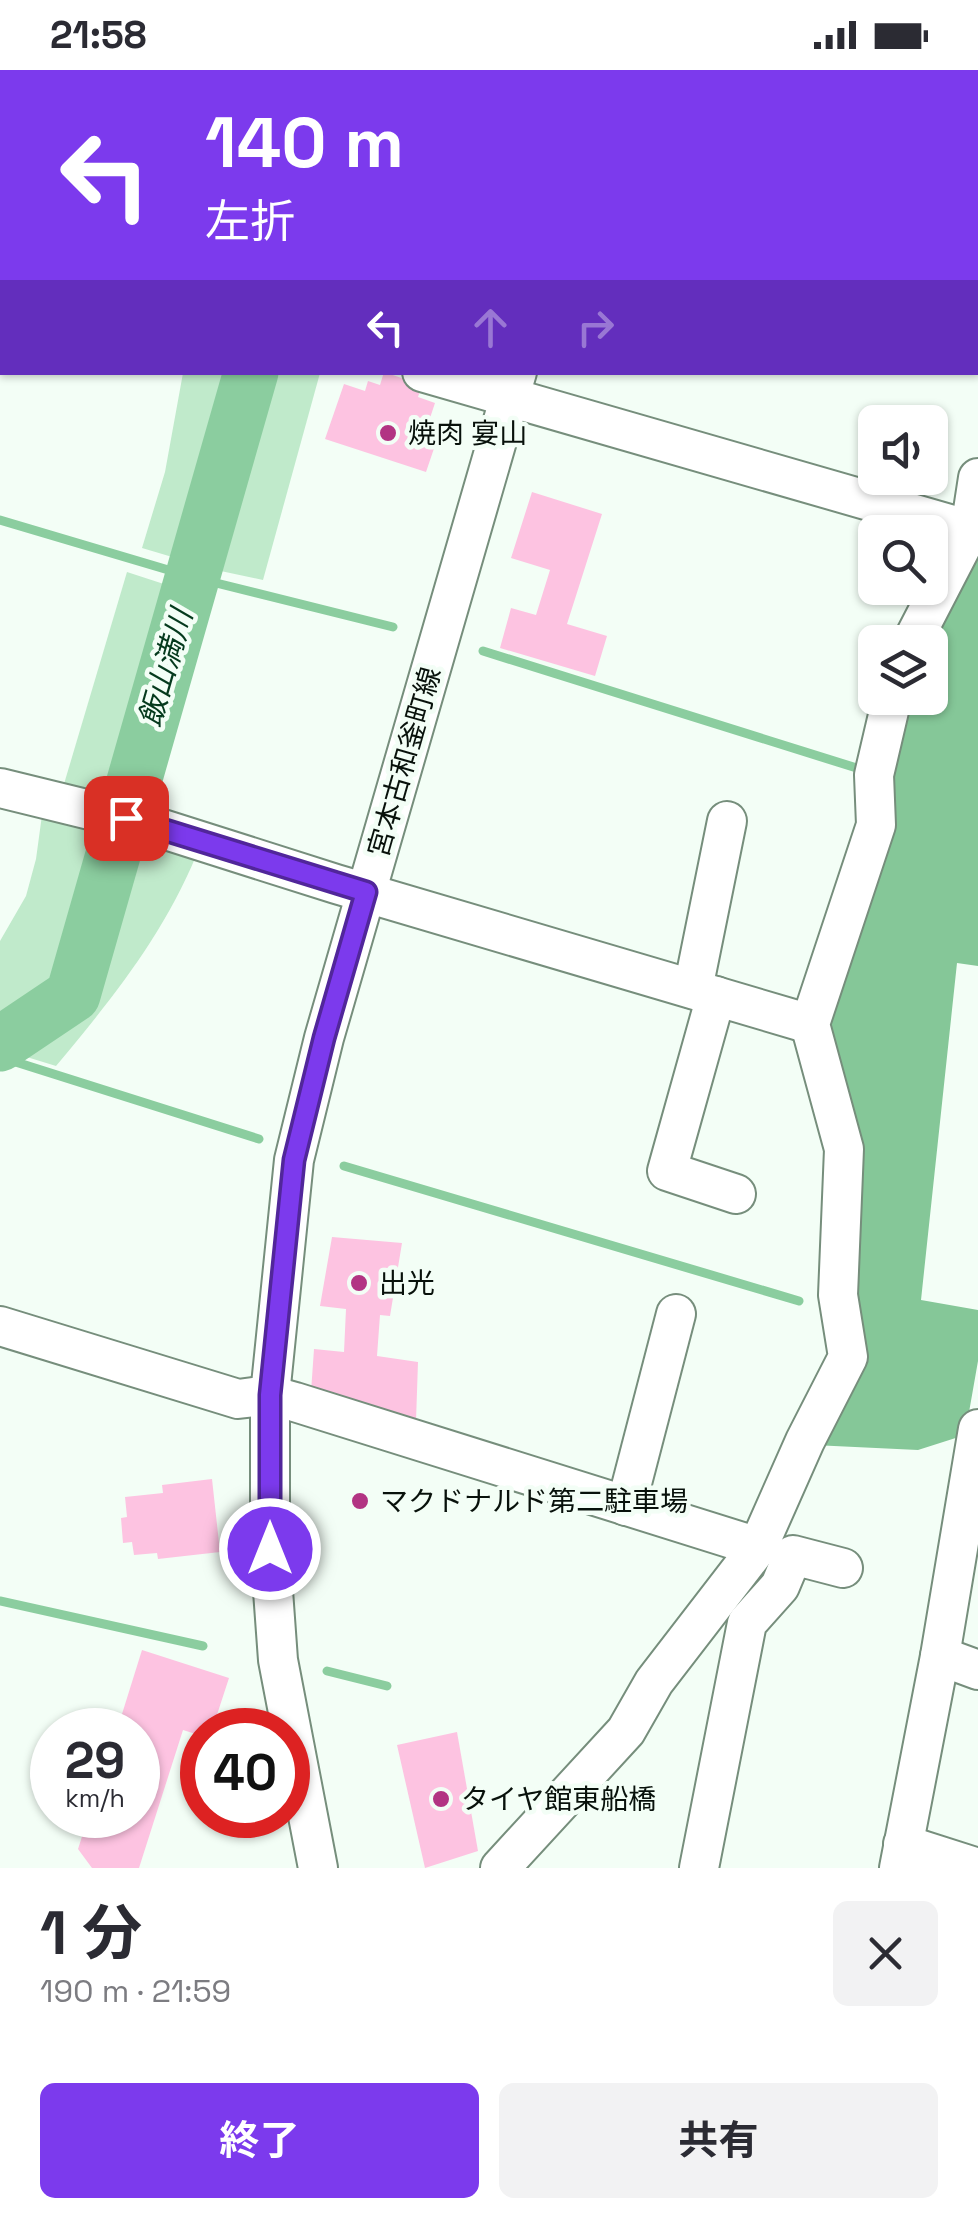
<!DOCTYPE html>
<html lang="ja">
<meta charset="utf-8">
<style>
:root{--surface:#fff;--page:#f2f2f3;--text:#2b2b33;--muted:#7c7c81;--accent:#7c3aed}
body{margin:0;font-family:"Space Grotesk","Noto Sans JP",sans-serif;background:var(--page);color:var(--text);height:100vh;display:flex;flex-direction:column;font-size:38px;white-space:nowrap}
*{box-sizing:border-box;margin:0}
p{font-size:32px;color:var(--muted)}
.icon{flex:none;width:55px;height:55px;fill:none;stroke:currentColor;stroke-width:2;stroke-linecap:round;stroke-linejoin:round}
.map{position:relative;height:1798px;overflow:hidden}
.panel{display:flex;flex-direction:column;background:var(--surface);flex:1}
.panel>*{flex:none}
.banner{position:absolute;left:0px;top:0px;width:980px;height:305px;box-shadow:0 2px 8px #0004;background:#7c3aed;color:#fff;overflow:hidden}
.controls{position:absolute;left:858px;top:335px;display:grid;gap:20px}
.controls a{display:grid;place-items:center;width:90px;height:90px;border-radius:15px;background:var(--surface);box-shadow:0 2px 8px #0004;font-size:50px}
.speed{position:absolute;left:30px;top:1638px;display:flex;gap:20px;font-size:50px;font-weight:700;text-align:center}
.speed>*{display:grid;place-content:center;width:130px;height:130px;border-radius:50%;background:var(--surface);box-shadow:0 2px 8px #0004;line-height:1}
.speed small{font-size:25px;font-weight:400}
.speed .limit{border:15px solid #d22;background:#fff;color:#111}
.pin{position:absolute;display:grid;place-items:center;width:85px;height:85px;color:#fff;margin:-42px;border-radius:20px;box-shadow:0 5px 15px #0006}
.me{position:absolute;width:110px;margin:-55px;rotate:0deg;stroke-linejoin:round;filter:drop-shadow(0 0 8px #0008)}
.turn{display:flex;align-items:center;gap:35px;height:210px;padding:0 40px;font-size:45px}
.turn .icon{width:130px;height:130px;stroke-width:2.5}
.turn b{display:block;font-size:70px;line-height:85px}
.lanes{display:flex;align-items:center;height:95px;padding:0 40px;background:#0003;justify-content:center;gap:50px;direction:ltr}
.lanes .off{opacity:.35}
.round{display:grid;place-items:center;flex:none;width:105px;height:105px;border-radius:15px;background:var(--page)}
.summary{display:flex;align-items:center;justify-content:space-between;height:170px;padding:0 40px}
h1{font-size:60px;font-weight:700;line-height:75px}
.primary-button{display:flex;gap:20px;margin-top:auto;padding:20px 40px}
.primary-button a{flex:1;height:115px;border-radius:15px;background:var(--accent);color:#fff;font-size:40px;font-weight:700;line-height:115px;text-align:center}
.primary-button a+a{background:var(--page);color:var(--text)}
.status{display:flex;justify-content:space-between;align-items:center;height:70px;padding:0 50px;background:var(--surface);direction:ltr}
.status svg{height:28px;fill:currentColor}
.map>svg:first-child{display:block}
.green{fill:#c0eacb}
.forest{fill:#85c798}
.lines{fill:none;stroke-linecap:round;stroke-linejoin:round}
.stream{stroke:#8bcd9f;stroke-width:9}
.river{stroke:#8bcd9f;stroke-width:55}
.building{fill:#fdc3e1}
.minor-casing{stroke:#768e7c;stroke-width:42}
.minor{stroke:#fff;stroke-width:38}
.route-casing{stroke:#51269a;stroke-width:25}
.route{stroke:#7c3aed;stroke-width:18}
.poi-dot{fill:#b23483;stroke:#f3fef6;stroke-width:4}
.labels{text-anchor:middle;stroke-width:9;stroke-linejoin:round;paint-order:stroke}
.poi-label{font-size:28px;fill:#08110b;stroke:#f3fef6;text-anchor:start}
.street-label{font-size:28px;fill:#08110b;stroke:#f3fef6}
.water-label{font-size:30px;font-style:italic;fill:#053a1d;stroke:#f3fef6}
</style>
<div class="status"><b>21:58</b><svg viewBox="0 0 49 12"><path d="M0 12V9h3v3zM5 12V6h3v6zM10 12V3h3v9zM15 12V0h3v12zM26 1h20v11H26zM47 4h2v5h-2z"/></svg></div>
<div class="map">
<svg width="978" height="1798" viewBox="0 0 978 1798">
<rect width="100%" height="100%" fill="#f3fef6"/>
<g class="green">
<path d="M183 303H235L179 489 142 478 165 402Z"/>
<path d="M271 303H320L263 510 216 500Z"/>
<path d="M127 502 173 517 110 727 64 714Z"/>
<path d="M42 745 102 762 59 914 0 953V871L26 826 36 789Z"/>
<path d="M139 769 196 786C162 867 112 929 56 996L17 984 86 935Z"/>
</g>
<path class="forest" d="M978 472V896L957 893 921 1230 978 1240V1291L965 1365 918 1380 813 1375 859 1289 824 959 901 628H930V572Z"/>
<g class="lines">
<g class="stream">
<path d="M262 0 272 2"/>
<path d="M0 450 192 507 393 557"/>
<path d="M483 581 863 700"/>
<path d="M0 987 259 1069"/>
<path d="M344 1096 799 1231"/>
<path d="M0 1531 203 1576"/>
<path d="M327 1601 387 1616"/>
</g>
<g class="river">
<path d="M338 2V0"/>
<path d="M0 974 73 925 251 302"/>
</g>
</g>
<g class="building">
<path d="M384 302 422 315 418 327 435 333 430 348 443 352 426 402 325 369 344 314 365 321 368 311 380 315Z"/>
<path d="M532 422 602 444 567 554 607 566 595 606 500 578 511 538 536 545 550 500 511 488Z"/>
<path d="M332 1167 402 1173 390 1246 380 1245 377 1286 418 1292 416 1351 311 1322 314 1279 344 1282 346 1239 320 1236Z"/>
<path d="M212 1409 220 1482 158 1489 157 1483 134 1485 132 1472 123 1473 121 1448 127 1447 125 1427 163 1423 162 1415Z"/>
<path d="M142 1580 229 1608 212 1660H202V1666L183 1660 139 1798H92L78 1779 89 1745H138V1660H117Z"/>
<path d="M457 1662 478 1781 425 1798 397 1675Z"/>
</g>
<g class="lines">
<defs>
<g id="minor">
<path d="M605 2V0"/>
<path d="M0 181 2 182"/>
<path d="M422 302 970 460"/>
<path d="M912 572 970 460 978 408"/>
<path d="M0 718 147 754 336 814 810 954"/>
<path d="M693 919 727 751"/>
<path d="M716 926 667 1101 736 1124"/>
<path d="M0 1256 238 1329 270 1325 295 1332 758 1477"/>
<path d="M626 1436 676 1244"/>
<path d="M940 1586 978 1600"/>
<path d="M903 1774 978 1798"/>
<path d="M318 1798 278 1590 270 1479V1325L294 1090 324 968 517 302"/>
<path d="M500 1798 626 1661 654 1612 758 1477 805 1371 848 1287 838 1225 844 1079 810 954 876 755 874 705 892 628"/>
<path d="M699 1798 747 1553 780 1516 793 1485 843 1498"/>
<path d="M899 1798 940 1586 978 1359"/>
</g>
</defs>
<use href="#minor" class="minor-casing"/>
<use href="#minor" class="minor"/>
</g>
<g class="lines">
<defs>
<path id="route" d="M126 748 366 822 324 968 294 1090 270 1325V1479"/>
</defs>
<use href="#route" class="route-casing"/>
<use href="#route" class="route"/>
</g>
<g class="poi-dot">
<circle cx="388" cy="363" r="10"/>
<circle cx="359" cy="1213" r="10"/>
<circle cx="360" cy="1431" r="10"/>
<circle cx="441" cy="1729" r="10"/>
</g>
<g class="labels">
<g class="poi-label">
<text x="408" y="373">焼肉 宴山</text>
<text x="379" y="1223">出光</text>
<text x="380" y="1441">マクドナルド第二駐車場</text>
<text x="461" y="1739">タイヤ館東船橋</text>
</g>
<g class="street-label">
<text transform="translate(404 692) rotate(-74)" y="10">宮本古和釜町線</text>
</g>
<g class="water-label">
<text transform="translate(166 598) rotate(-74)" y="10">飯山満川</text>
</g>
</g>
</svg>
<div class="controls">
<a><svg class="icon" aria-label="sound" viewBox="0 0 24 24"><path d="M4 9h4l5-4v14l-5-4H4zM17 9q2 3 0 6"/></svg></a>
<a><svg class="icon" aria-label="search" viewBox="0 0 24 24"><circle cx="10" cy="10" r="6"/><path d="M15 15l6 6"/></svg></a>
<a><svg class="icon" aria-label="layers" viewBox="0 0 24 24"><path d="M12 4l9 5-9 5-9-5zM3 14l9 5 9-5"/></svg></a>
</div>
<div class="speed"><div>29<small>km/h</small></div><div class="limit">40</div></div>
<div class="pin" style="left:126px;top:748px;background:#d93025"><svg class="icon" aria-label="arrive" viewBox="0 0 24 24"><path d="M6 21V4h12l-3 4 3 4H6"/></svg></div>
<svg class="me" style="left:270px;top:1479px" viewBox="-20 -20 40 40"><circle r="17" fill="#7c3aed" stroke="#fff" stroke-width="3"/><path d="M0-11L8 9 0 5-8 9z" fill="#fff"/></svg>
<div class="banner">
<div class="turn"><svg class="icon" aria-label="left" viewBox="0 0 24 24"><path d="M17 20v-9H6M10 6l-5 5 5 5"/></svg><div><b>140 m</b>左折</div></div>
<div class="lanes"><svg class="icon" aria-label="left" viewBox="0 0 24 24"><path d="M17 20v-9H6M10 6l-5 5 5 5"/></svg><svg class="icon off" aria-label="ahead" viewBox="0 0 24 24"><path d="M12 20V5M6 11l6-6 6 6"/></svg><svg class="icon off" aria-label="right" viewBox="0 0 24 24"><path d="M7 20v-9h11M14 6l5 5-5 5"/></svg></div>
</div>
</div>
<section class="panel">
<div class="summary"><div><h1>1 分</h1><p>190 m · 21:59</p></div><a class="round"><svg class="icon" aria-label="close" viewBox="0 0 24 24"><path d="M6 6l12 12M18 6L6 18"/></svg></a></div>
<div class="primary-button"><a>終了</a><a>共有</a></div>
</section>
